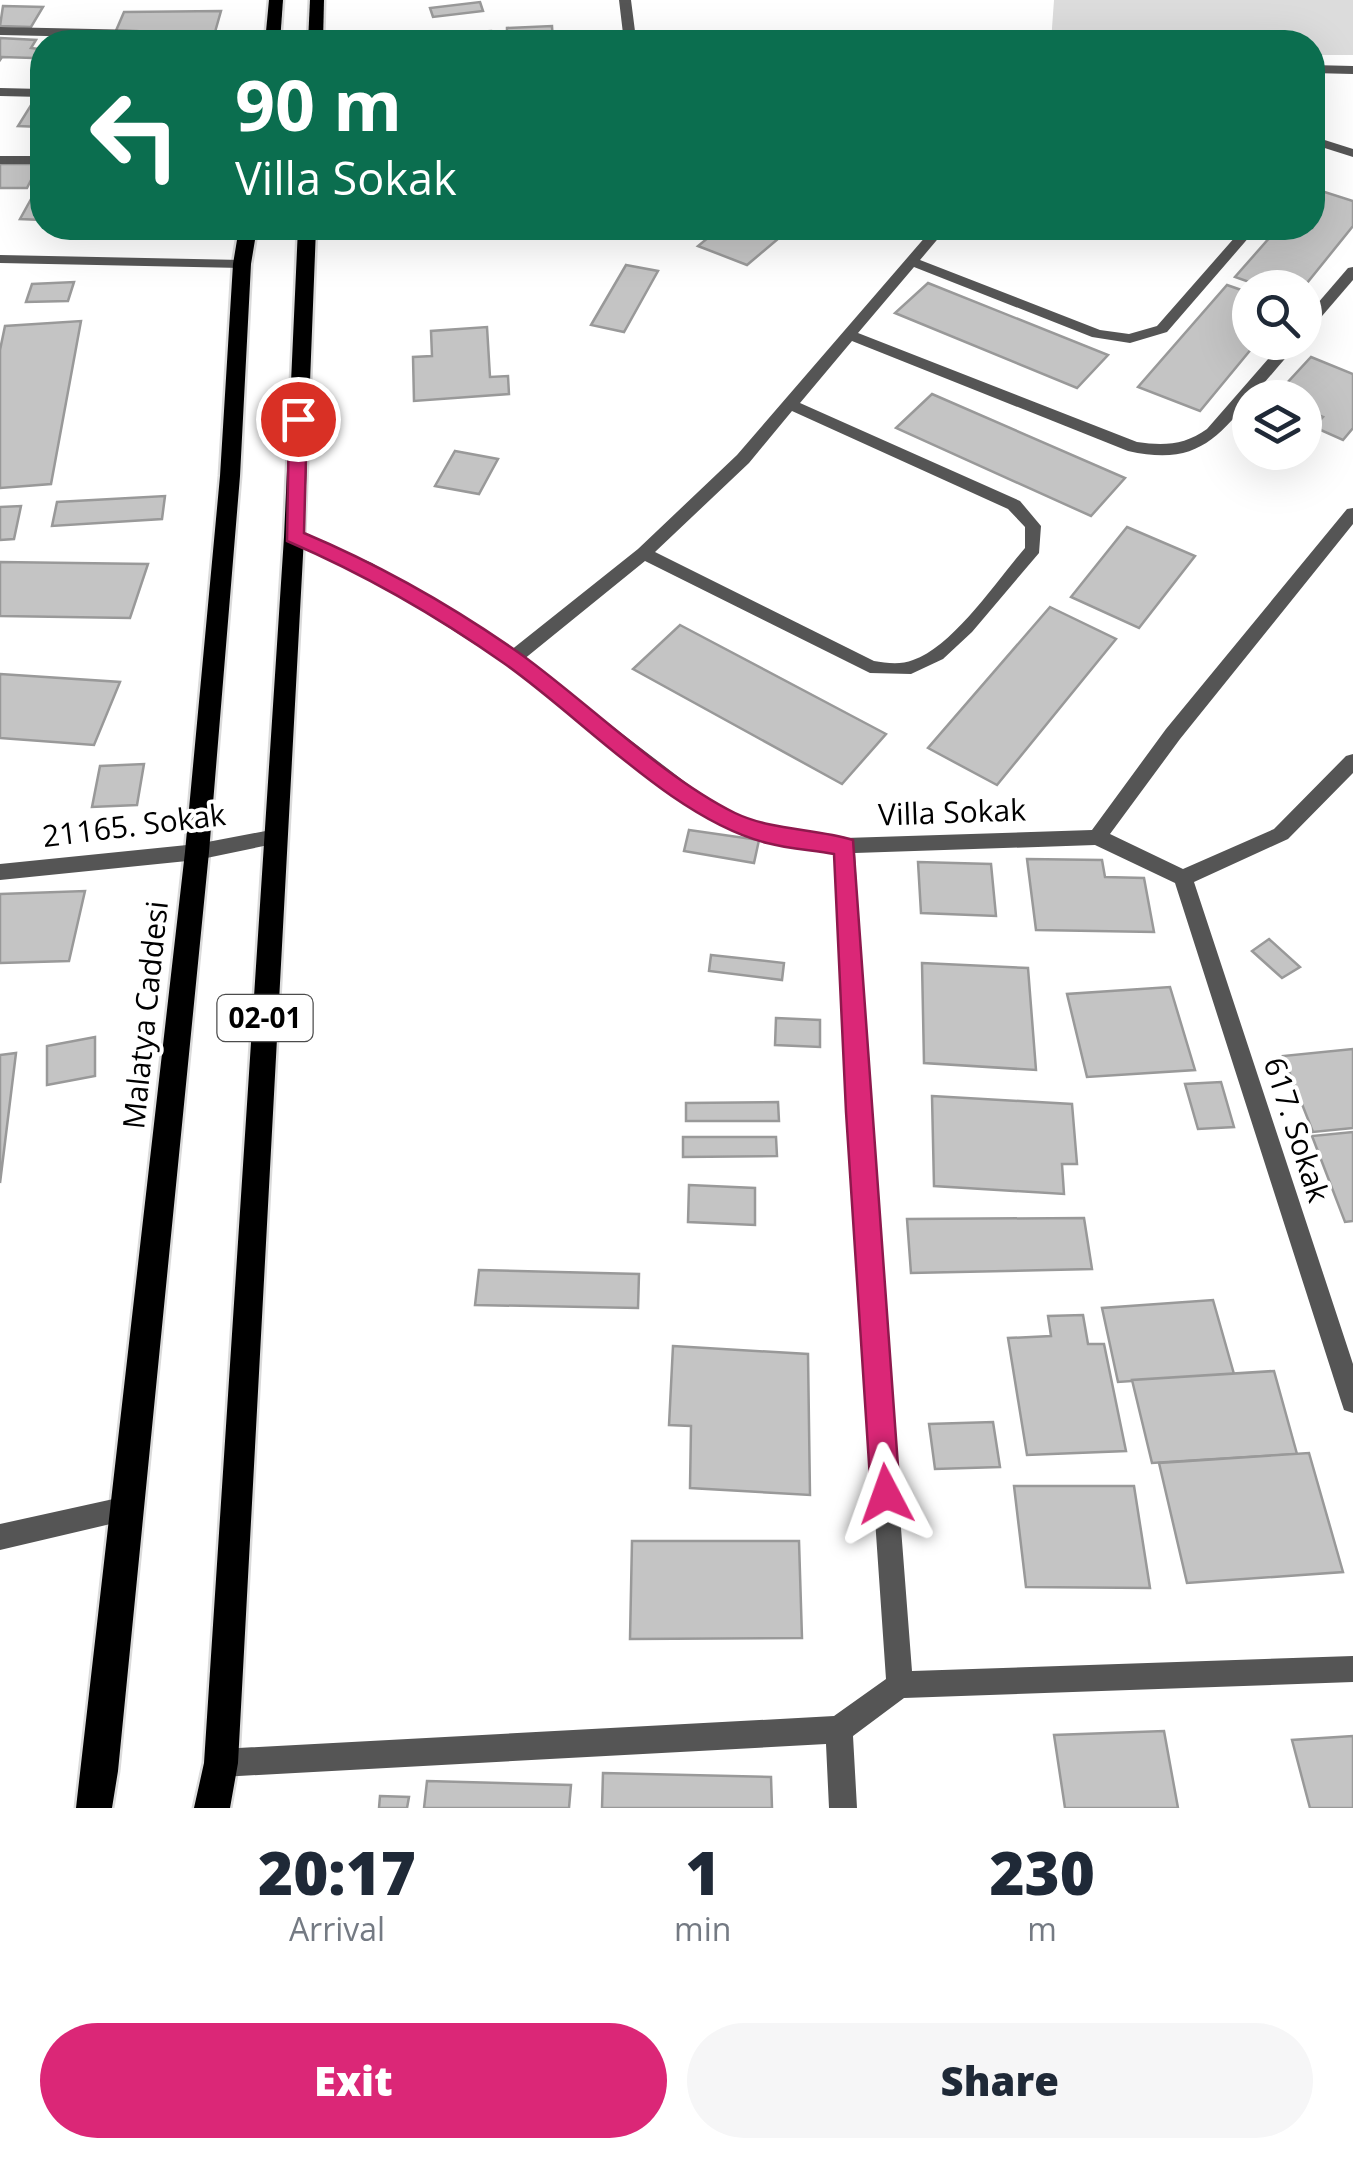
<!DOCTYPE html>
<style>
:root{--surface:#fff;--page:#f6f6f7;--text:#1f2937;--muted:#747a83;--accent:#db2777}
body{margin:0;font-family:"Open Sans",sans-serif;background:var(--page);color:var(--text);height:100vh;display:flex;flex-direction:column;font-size:38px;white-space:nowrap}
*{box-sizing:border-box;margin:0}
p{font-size:32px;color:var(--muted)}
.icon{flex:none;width:55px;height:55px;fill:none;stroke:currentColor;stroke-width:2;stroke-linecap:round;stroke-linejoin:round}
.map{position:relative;height:1808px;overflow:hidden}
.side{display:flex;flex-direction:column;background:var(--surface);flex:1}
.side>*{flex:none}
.top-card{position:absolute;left:30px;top:30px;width:1295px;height:210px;border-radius:40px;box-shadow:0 10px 40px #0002;background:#0b6e4f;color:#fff;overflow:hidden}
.controls{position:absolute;left:1232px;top:270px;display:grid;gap:20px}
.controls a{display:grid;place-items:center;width:90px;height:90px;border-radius:50%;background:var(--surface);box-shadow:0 10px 40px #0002;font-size:50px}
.pin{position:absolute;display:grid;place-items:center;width:85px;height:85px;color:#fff;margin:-42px;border:5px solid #fff;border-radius:50%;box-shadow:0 2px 10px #0007}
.me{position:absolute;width:110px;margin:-55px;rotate:356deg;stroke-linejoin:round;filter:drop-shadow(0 0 8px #0008)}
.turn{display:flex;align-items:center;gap:35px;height:210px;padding:0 40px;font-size:45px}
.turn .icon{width:130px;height:130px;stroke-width:2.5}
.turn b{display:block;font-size:70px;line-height:85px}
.eta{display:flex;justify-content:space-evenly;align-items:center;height:170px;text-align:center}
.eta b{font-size:60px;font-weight:800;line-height:70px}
.primary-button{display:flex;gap:20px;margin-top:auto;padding:20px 40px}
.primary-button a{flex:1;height:115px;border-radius:60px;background:var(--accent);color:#fff;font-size:40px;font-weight:800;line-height:115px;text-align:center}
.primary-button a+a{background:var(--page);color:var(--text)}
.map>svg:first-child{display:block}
.green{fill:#dcdcdc}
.building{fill:#c4c4c4;stroke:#999;stroke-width:2.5}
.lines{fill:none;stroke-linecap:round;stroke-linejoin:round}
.primary-casing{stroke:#dbdbdb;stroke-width:5}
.lane{fill:#555;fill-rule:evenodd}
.street{fill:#555;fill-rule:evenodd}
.primary{fill:#000;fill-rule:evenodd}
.route{fill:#db2777;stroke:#8e194d;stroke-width:2.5}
.labels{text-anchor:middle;stroke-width:8;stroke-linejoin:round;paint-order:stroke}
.shield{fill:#fff;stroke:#4c4c4c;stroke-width:2.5}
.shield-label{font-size:28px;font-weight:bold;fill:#000}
.street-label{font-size:30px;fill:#000;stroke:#fff}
</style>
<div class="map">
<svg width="1353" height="1808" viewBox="0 0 1353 1808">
<rect width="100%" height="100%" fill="#fff"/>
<path class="green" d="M1054 0H1353V55H1313L1312 42H1051Z"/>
<g class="building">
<path d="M480 2 483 11 433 17 430 8Z"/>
<path d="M3 6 43 7 31 27 0 26Z"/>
<path d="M221 11 215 32 115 33 124 12Z"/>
<path d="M552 26 553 42H507V28Z"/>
<path d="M491 31 492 42H417V35Z"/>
<path d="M0 38 36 40 31 48 39 49 33 58 2 57 0 60Z"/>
<path d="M33 102H42V127L18 126Z"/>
<path d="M0 164H39L27 188H0Z"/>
<path d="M1312 188 1353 201V226L1303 288H1266L1235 277 1278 228H1312Z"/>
<path d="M35 192H42V220L20 219Z"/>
<path d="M720 228H770L785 233 747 265 698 246Z"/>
<path d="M626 265 658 271 624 332 591 325Z"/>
<path d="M74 282 68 301 26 302 32 284Z"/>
<path d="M928 283 1108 355 1077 388 895 313Z"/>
<path d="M1227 285 1250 293V342H1257L1200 411 1138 387Z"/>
<path d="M81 321 51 484 0 488V350L5 326Z"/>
<path d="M487 327 490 377 508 376 509 394 414 401 413 357 432 356 431 331Z"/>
<path d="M1311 357 1353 374V428L1343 440 1314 427 1323 417 1305 409V398L1275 396Z"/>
<path d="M932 394 1125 478 1091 516 896 428Z"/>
<path d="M455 451 498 459 479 494 435 486Z"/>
<path d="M165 496 162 519 52 526 57 502Z"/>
<path d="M21 506 14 539 0 540V507Z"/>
<path d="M1127 527 1195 556 1139 628 1071 597Z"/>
<path d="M0 562 148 564 130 618 0 616Z"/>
<path d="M1050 607 1116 639 997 785 928 748Z"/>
<path d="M680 625 886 734 842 784 633 669Z"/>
<path d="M0 674 120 682 94 745 0 738Z"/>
<path d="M144 764 137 805 92 807 100 766Z"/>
<path d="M689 830 759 840 754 863 684 851Z"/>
<path d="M1027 859 1102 860 1105 877 1144 878 1154 932 1036 930Z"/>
<path d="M918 862 991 864 996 916 921 913Z"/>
<path d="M85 891 69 961 0 963V894Z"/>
<path d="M1269 939 1300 967 1282 978 1252 951Z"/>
<path d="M711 955 784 963 782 980 709 971Z"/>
<path d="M922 963 1028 968 1036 1070 924 1063Z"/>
<path d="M1170 987 1195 1070 1087 1077 1067 994Z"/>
<path d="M776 1018 820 1020V1047L775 1045Z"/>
<path d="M95 1037V1076L47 1085V1046Z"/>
<path d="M1353 1049V1128L1313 1132 1283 1056Z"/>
<path d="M16 1053 0 1183V1055Z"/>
<path d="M1221 1082 1234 1127 1198 1129 1185 1084Z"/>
<path d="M932 1096 1072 1104 1077 1164H1062L1064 1194 934 1186Z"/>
<path d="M778 1102 779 1121H686V1103Z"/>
<path d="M1353 1132V1221L1345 1222 1312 1136Z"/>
<path d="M683 1137H776L777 1156 683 1157Z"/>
<path d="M689 1185 755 1188V1225L688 1222Z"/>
<path d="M1084 1218 1092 1269 911 1273 907 1219Z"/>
<path d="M479 1270 639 1274 638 1308 475 1305Z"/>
<path d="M1213 1300 1234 1374 1118 1382 1102 1308Z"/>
<path d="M1083 1315 1088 1344H1104L1126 1451 1027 1455 1008 1338 1051 1336 1048 1316Z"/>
<path d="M673 1346 808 1354 810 1495 690 1488 691 1426 669 1425Z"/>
<path d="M1274 1371 1297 1454 1152 1463 1132 1380Z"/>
<path d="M993 1422 1000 1467 935 1469 929 1424Z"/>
<path d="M1309 1453 1343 1572 1187 1583 1159 1463Z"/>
<path d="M1014 1486H1134L1150 1588 1026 1587Z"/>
<path d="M632 1541H799L802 1638 630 1639Z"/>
<path d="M1164 1731 1178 1808H1065L1054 1735Z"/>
<path d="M1353 1736V1808H1310L1292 1740Z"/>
<path d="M603 1773 771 1777 772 1808H602Z"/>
<path d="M427 1781 571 1785 569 1808H424Z"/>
<path d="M380 1796 409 1797 407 1808H379Z"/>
</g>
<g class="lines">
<defs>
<g id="primary">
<path d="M269 0H283L280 42H265Z"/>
<path d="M310 0H324L323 42H308Z"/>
<path d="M239 228H257L251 264 240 476 209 852 118 1771 112 1808H76L185 852 220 476 233 264Z"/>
<path d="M298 228H316L304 537 238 1763 230 1808H194L204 1763 284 537Z"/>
</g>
</defs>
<use href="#primary" class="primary-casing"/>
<g class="lane">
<path d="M0 88 42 89V97L0 96Z"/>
<path d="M1312 136 1353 149V157L1312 144Z"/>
<rect x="0" y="156" width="42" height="8"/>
<path d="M933 228H947L920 260 1100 330 1129 334 1157 326 1243 228H1257L1167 332 1130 343 1092 337 914 267 858 333 1137 442C1164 446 1185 445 1207 429L1283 342H1298C1284 361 1268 378 1253 396 1215 441 1194 466 1128 451L852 341 800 403 1020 501 1041 526 1039 553 972 632 943 659 911 674 870 673 645 561 518 664H506L503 659 506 654 638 549 737 455ZM792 411 1008 509 1025 527V548C997 580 953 647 913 660 901 665 886 663 874 661L655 552 749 463Z"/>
<path d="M1353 267V280L1310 330 1305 331V318L1348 268Z"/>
</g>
<g class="street">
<path d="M619 0H631L636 39 848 38 854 42H624Z"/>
<path d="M0 27 275 33 281 37 275 41 0 35Z"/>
<path d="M1312 65 1353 66V74L1312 73Z"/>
<path d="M0 255 242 260 249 264 242 268 0 263Z"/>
<path d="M1353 508V524L1180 739 1110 834 1183 869 1274 829 1346 756 1353 754V773L1288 839 1194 882 1353 1364V1413L1344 1410 1341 1401 1175 883 1095 845 855 853 869 1112 912 1671 1353 1656V1682L904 1698 853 1736 857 1808H829L826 1744 221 1777 211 1773 207 1763 211 1753 221 1749 834 1716 886 1679 847 1112 836 852 768 843 719 823 679 798 506 664 360 571 288 541V533H300L372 563 518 654 693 788 733 813 770 828 845 838 1092 830 1166 729 1347 509Z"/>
<path d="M276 829 283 832 286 837 283 842 197 860 0 880V864L197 844Z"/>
<path d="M127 1496 136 1500 140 1509 136 1518 0 1550V1524Z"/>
</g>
<use href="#primary" class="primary"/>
</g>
<path class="route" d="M298 413 307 419 304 533C380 565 454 607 522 655 588 703 664 778 735 813 773 831 814 828 853 840L900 1494 896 1504 886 1509 876 1504 871 1494 846 1112 834 854C812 850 789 849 767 843 675 820 583 719 505 664 437 616 364 574 287 541L289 419Z"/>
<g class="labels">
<rect class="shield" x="217.5" y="995" width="95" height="46" rx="8"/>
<g class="shield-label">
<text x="265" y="1028">02-01</text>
</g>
<g class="street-label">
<text transform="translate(952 813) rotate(-2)" y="10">Villa Sokak</text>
<text transform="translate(134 826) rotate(-7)" y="10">21165. Sokak</text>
<text transform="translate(146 1015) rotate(-84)" y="10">Malatya Caddesi</text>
<text transform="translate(1296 1130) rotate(72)" y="10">617. Sokak</text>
</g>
</g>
</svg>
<div class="controls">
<a><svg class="icon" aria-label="search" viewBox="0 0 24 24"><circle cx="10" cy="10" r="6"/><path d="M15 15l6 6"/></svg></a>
<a><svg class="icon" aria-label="layers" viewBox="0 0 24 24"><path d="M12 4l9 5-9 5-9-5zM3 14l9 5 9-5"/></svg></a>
</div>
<div class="pin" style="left:298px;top:419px;background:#d93025"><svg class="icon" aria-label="arrive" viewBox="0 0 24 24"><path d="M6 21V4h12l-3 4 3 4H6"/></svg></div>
<svg class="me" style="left:886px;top:1494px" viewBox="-20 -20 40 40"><path d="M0-17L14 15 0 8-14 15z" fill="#db2777" stroke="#fff" stroke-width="4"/></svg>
<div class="top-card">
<div class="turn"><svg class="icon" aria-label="left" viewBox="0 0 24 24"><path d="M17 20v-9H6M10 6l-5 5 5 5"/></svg><div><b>90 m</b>Villa Sokak</div></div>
</div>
</div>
<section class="side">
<div class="eta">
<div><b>20:17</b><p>Arrival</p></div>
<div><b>1</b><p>min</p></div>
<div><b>230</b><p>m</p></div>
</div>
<div class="primary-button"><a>Exit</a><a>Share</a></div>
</section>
